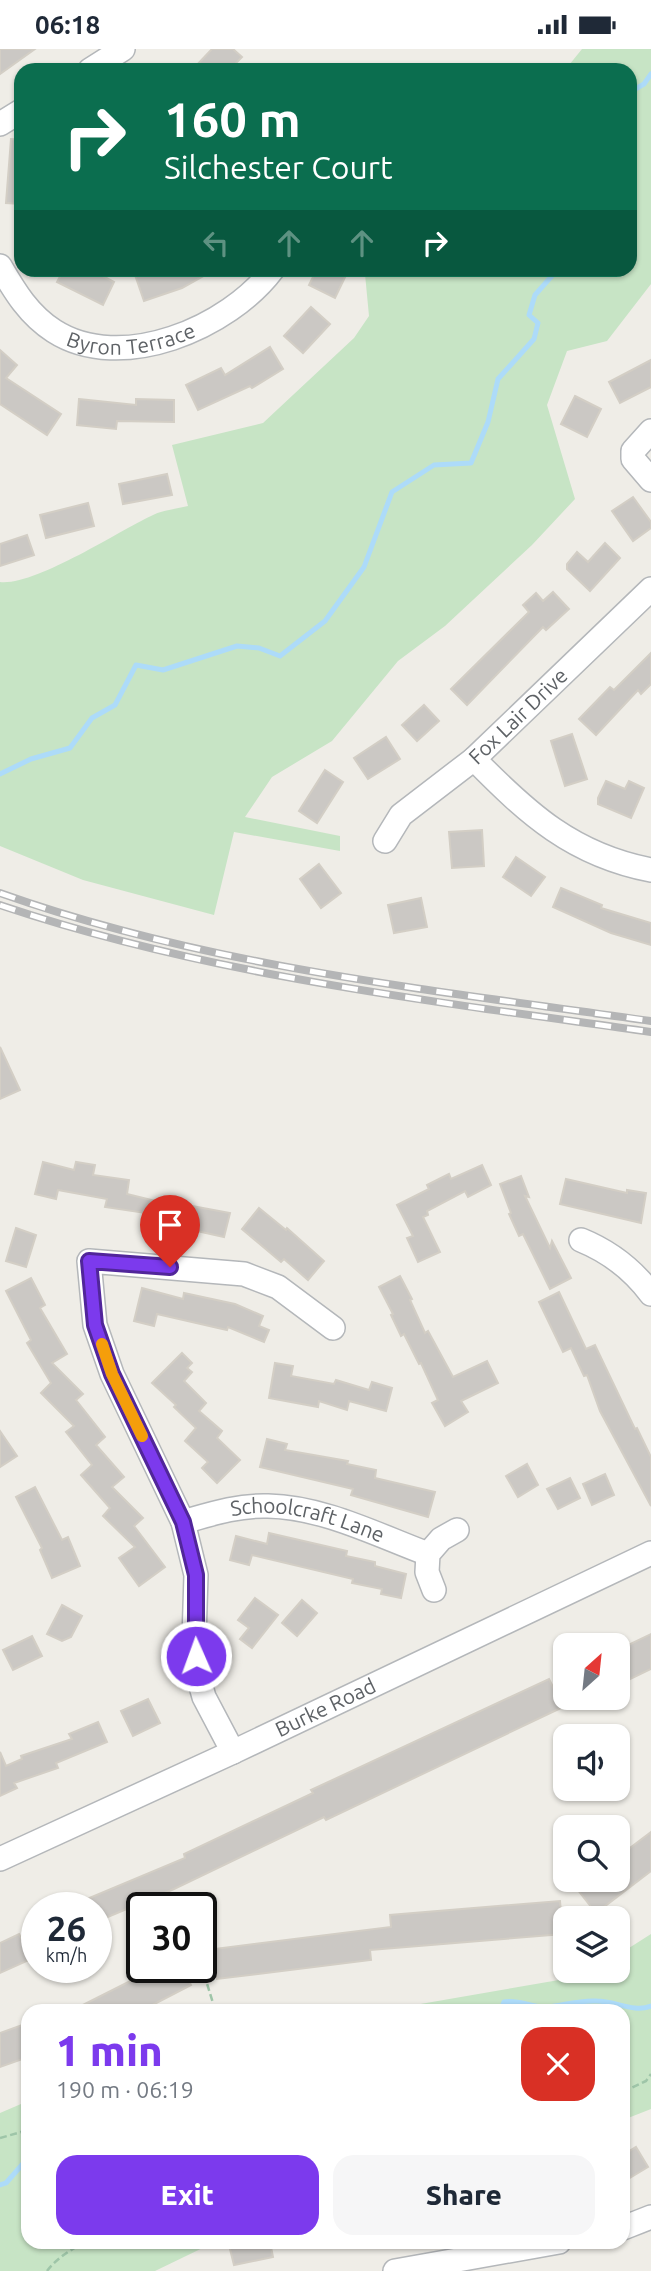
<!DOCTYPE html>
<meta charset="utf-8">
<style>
:root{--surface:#fff;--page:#f6f6f7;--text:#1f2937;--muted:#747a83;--accent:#7c3aed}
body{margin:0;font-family:Ubuntu,sans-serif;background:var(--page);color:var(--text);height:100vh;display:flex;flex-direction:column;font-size:26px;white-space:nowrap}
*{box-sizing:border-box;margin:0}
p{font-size:23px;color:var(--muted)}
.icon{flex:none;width:38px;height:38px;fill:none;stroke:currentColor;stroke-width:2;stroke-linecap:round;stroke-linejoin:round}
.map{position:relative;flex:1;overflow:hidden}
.panel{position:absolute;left:21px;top:1955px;width:609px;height:245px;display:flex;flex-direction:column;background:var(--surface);border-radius:21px;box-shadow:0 2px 5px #0004}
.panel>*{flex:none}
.top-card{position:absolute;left:14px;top:14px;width:623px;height:214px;border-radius:21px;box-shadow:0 2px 5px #0004;background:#0b6e4f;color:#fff;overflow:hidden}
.needle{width:46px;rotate:27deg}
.buttons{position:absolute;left:553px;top:1584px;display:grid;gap:14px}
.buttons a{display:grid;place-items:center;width:77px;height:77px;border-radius:14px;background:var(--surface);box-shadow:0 2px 5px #0004;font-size:35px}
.speed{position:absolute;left:21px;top:1843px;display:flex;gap:14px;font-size:35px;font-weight:700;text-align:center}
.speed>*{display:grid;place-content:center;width:91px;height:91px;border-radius:50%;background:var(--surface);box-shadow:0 2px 5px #0004;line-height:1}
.speed small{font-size:18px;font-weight:400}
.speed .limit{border:4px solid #111;border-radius:10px;background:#fff;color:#111}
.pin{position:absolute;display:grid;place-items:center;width:60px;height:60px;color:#fff;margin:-72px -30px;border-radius:50% 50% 50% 0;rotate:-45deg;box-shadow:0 0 7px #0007}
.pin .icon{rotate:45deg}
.me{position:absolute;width:77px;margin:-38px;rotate:358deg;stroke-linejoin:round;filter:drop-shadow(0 0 5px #0008)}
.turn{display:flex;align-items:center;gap:24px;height:147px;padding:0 35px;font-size:32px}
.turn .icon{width:91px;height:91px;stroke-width:2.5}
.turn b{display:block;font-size:49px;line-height:60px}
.lanes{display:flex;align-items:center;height:66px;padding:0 35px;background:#0003;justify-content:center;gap:35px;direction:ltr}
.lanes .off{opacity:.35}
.round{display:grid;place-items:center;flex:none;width:74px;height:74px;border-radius:21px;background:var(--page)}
.overview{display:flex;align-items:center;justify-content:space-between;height:119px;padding:0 35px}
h1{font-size:42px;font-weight:800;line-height:52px;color:var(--accent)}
.cta{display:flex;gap:14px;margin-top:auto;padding:14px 35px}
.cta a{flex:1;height:80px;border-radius:21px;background:var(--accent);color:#fff;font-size:28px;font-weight:800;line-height:80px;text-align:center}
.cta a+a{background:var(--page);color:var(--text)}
.status{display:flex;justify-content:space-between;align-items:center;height:49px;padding:0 35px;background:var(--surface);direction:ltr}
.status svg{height:19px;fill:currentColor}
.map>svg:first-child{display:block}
.green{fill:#c7e4c5}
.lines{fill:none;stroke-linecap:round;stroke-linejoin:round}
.stream{stroke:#addbf9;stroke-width:5}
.building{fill:#cbc8c4;stroke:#d3cec5;stroke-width:2}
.minor-casing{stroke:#b4b7ba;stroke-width:26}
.path{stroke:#9ec5a8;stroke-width:2.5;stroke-dasharray:7 3.5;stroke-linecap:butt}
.minor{stroke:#fff;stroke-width:23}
.rail-casing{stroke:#b4b5b6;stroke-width:8}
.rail{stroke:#fff;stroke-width:5;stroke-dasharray:16;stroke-linecap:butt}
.route-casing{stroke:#51269a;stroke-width:18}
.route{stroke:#7c3aed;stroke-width:12}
.slow{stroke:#f59e0b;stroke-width:12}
.labels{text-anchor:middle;stroke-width:7;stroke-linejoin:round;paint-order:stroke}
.street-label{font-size:21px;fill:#5e6266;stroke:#fff}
</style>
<div class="status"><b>06:18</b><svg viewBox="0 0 49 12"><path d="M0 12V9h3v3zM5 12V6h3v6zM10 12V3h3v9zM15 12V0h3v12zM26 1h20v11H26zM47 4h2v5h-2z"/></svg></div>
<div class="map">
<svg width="651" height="2222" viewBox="0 0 651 2222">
<rect width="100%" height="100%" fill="#efede7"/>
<g class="green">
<path d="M582 0H651V235L607 292 567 302 547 356 575 450 532 496 445 577 398 612 332 692 272 728 245 768 340 787V802L234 783 214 866 83 831 0 797V533C35 537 117 483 151 467 162 461 176 460 188 457L172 396 263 374 354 289 369 267 365 225 368 221 630 220V21H565Z"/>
<path d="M651 1885V2060L623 2071V1962H380L588 1926 594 1922H618V1906Z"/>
<path d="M28 2052V2193H215L155 2222H0V2064Z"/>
</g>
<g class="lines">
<g class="stream">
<path d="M630 43 644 35 651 25"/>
<path d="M0 725 31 710 70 699 92 669 115 656 136 616 163 621 237 597 259 599 280 607 325 572 364 518 392 443 434 416 471 414 488 373 498 330 534 290 538 274 529 266 535 246 558 220"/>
<path d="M500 1962 504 1953C519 1950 532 1959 548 1958 564 1956 580 1951 597 1952 615 1952 634 1964 651 1957"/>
<path d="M0 2136 6 2134 28 2109"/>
</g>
</g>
<g class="building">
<path d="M0 0H35L0 25Z"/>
<path d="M212 0H233L242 8 229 21H192Z"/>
<path d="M11 90 21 91V155L6 154Z"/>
<path d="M64 220H90L114 233 103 256 57 233Z"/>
<path d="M153 220H216L182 239 144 252 135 226Z"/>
<path d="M317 220H349L335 249 309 236Z"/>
<path d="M311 258 330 275 303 304 284 287Z"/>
<path d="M270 298 283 320 252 339 250 337 198 361 186 336 221 319 225 326Z"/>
<path d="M0 301 17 316 6 329 61 365 47 386 0 355Z"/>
<path d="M651 311V338L620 354 609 333Z"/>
<path d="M575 347 601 360 587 388 561 375Z"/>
<path d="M79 350 136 356V350L174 351V373L117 372 116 380 77 376Z"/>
<path d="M167 425 172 446 123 455 119 435Z"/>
<path d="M633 448 651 473V479L633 492 612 462Z"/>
<path d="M88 454 94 477 46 489 40 466Z"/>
<path d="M27 486 34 506 0 517V495Z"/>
<path d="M605 494 620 509 590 542 567 520V515L577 503 588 513Z"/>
<path d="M553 543 569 560 546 581 543 578 467 656 451 640 529 563 523 556 536 544 543 552Z"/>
<path d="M651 604V635L641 645 638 641 596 686 579 670 610 638 614 641Z"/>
<path d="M424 656 439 672 417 692 402 676Z"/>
<path d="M572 685 587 730 565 737 551 692Z"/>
<path d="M386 688 400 710 368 730 354 709Z"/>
<path d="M325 721 343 733 317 774 299 762Z"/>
<path d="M606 732 625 740 629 732 644 739 631 769 598 755V749Z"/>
<path d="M482 781 484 817 452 819 449 783Z"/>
<path d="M516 808 545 828 531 847 503 828Z"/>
<path d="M319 815 341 844 321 859 300 830Z"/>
<path d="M561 839 602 856 601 859 651 874V896L611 884 553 858Z"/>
<path d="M421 849 427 878 394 884 388 856Z"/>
<path d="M0 998 20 1041 0 1050Z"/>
<path d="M43 1113 74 1121 76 1113 95 1116 93 1126 129 1131 127 1145 180 1158 181 1155 230 1164 224 1188 197 1182 196 1188 177 1185 143 1176 146 1164 105 1158 107 1150 58 1141 56 1150 35 1145Z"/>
<path d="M482 1116 491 1136 468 1148 465 1142 427 1162 428 1166 423 1168 440 1203 418 1213 407 1189 413 1187 397 1156 429 1140 427 1136 449 1125 451 1130Z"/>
<path d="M521 1127 529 1148 525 1147 550 1199 552 1192 571 1229 550 1240 523 1185 519 1187 509 1165 511 1164 500 1135Z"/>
<path d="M566 1130 627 1144V1141L646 1144 641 1174 560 1155Z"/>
<path d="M259 1159 286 1181 287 1179 324 1212 308 1231 284 1210 281 1213 242 1180Z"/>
<path d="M16 1179 36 1186 26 1218 6 1212Z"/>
<path d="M400 1227 412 1250 410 1251 425 1284 428 1282 453 1328 487 1312 498 1334 461 1352 468 1363 445 1377 432 1354 438 1351 421 1314 419 1315 404 1285 401 1287 391 1266 393 1265 379 1238Z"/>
<path d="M31 1229 45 1256 40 1259 67 1305 52 1314 83 1345 76 1351 105 1388 96 1396 124 1428 112 1438 143 1469 134 1477 165 1518 139 1537 119 1509 135 1498 103 1467 110 1459 81 1426 92 1416 66 1383 74 1377 41 1344 51 1334 27 1294 31 1291 6 1242Z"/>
<path d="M142 1239 183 1250 184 1244 235 1255 263 1267 259 1277 269 1281 264 1293 228 1278 227 1281 157 1265 154 1277 134 1272Z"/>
<path d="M559 1243 586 1300 595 1296 635 1380 637 1379 651 1408V1457L600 1362 587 1326 584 1327 571 1299 563 1303 539 1253Z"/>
<path d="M182 1304 192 1314 187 1319 192 1323 184 1332 206 1354 199 1362 222 1382 217 1389 240 1411 217 1434 202 1419 208 1413 185 1392 196 1379 174 1358 176 1356 152 1334Z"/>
<path d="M275 1314 293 1317 291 1327 334 1335 336 1331 369 1341 372 1333 392 1339 386 1362 349 1352 347 1361 319 1352 318 1358 269 1349Z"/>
<path d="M0 1382 17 1407 0 1418Z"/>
<path d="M267 1390 287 1395 285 1401 348 1412 347 1415 376 1421 375 1429 435 1443 428 1468 351 1446 353 1440 260 1418Z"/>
<path d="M527 1415 538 1436 518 1448 506 1427Z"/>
<path d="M605 1425 614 1446 592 1456 583 1435Z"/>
<path d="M570 1429 580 1449 558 1460 547 1440Z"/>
<path d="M35 1438 62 1491 68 1488 80 1517 52 1529 40 1501 42 1499 16 1448Z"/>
<path d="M269 1484 347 1502 346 1507 375 1513V1517L406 1525 401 1549 381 1545 382 1540 352 1534 353 1530 252 1506 249 1516 230 1511 236 1487 267 1495Z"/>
<path d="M255 1549 278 1566 252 1599 240 1590 249 1579 238 1571Z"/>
<path d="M302 1551 317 1564 297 1587 282 1574Z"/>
<path d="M62 1556 82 1567 71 1588 62 1592 47 1585Z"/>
<path d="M651 1585V1620L618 1636V1601Z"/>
<path d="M32 1587 42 1607 13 1621 3 1601Z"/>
<path d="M549 1630 558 1648H584L326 1771 324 1768 174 1840 96 1873V1858H68L185 1809 184 1805 313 1744 311 1741Z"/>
<path d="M148 1650 160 1674 133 1687 121 1662Z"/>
<path d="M98 1673 107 1693 56 1714 58 1719 14 1734 17 1739 0 1747V1703L6 1717 22 1710 21 1707 72 1690 69 1685Z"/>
<path d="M651 1783V1822L596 1864 577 1840 589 1830H618V1808Z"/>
<path d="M560 1852 563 1885 370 1901 371 1911 217 1930 214 1900 391 1878 390 1866Z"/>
<path d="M19 1885 31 1910 0 1924V1894Z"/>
<path d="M158 1918H182L191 1936 141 1962H71Z"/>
<path d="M28 1974V2008L0 2018V1984Z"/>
<path d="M636 2098 648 2118 623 2133V2106Z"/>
<path d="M245 2193H270L273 2208 234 2216 229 2196Z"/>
</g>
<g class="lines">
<defs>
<g id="minor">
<path d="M90 21 123 0"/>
<path d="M0 75 21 62"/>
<path id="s1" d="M0 217C15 243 29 266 54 282 121 325 229 279 273 220"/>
<path d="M651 382 633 402V410L651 431"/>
<path d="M474 710C528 765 573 806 651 821"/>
<path id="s2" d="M385 792 401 766 474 710 651 540"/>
<path d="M581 1191C608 1202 633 1221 651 1245"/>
<path id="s3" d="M183 1473C211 1465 239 1456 268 1457 323 1458 377 1486 428 1505"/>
<path d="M434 1541 427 1523 428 1505 441 1490 457 1481"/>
<path d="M233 1703 204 1648 197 1623 194 1590 196 1526 183 1473 112 1325 95 1276 89 1212 244 1225 278 1238 333 1279"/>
<path id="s4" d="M0 1810 233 1703 651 1504"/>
<path d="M623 2179 651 2168"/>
<path d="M395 2222 559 2193"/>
</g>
</defs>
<use href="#minor" class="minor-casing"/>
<g class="path">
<path d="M201 1915 213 1954V1962"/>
<path d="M623 2043 646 2032 651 2025"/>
<path d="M0 2089 28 2081"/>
<path d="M47 2222C57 2209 73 2198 89 2193"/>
</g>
<use href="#minor" class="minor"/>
<defs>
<g id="rail">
<path d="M0 844C209 918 432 941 651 972"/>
<path d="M0 856C211 927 432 952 651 983"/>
</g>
</defs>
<use href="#rail" class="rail-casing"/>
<use href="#rail" class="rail"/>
</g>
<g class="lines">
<defs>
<path id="route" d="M170 1218 89 1212 95 1276 112 1325 183 1473 196 1526V1607"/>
</defs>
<use href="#route" class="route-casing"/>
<use href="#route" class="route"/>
<path class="slow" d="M102 1295 112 1325 142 1387"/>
</g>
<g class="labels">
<g class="street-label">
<text dy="7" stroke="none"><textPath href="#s1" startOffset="166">Byron Terrace</textPath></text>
<text dy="7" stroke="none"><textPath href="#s2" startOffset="184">Fox Lair Drive</textPath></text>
<text dy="7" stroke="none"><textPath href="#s3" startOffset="128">Schoolcraft Lane</textPath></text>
<text dy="7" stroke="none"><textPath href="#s4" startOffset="359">Burke Road</textPath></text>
</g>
</g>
</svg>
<div class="buttons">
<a><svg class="needle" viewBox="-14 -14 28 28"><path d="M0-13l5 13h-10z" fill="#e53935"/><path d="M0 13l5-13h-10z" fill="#747a83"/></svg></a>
<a><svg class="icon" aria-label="sound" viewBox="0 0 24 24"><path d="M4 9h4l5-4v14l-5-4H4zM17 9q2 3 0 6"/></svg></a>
<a><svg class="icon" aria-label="search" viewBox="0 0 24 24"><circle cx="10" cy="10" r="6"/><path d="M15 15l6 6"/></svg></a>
<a><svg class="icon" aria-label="layers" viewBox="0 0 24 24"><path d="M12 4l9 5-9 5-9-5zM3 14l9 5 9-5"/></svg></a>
</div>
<div class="speed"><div>26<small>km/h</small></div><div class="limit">30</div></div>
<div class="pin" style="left:170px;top:1218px;background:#d93025"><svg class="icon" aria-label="arrive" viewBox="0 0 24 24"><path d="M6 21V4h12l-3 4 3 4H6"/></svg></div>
<svg class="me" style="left:196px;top:1607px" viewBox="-20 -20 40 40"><circle r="17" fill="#7c3aed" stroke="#fff" stroke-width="3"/><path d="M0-11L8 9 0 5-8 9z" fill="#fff"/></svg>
<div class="top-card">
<div class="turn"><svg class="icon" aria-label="right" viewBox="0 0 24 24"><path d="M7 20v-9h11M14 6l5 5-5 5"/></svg><div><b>160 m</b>Silchester Court</div></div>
<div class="lanes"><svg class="icon off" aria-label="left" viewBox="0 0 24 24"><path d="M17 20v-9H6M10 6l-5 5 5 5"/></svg><svg class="icon off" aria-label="ahead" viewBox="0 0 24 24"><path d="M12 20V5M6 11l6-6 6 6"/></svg><svg class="icon off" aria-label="ahead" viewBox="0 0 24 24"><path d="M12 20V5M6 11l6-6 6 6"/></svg><svg class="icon" aria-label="right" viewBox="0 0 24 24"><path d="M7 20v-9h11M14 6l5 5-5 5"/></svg></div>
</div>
<section class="panel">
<div class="overview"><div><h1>1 min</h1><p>190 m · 06:19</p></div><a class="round" style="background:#d93025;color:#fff"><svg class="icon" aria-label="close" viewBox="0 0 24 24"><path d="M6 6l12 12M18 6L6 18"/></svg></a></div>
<div class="cta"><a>Exit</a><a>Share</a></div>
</section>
</div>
